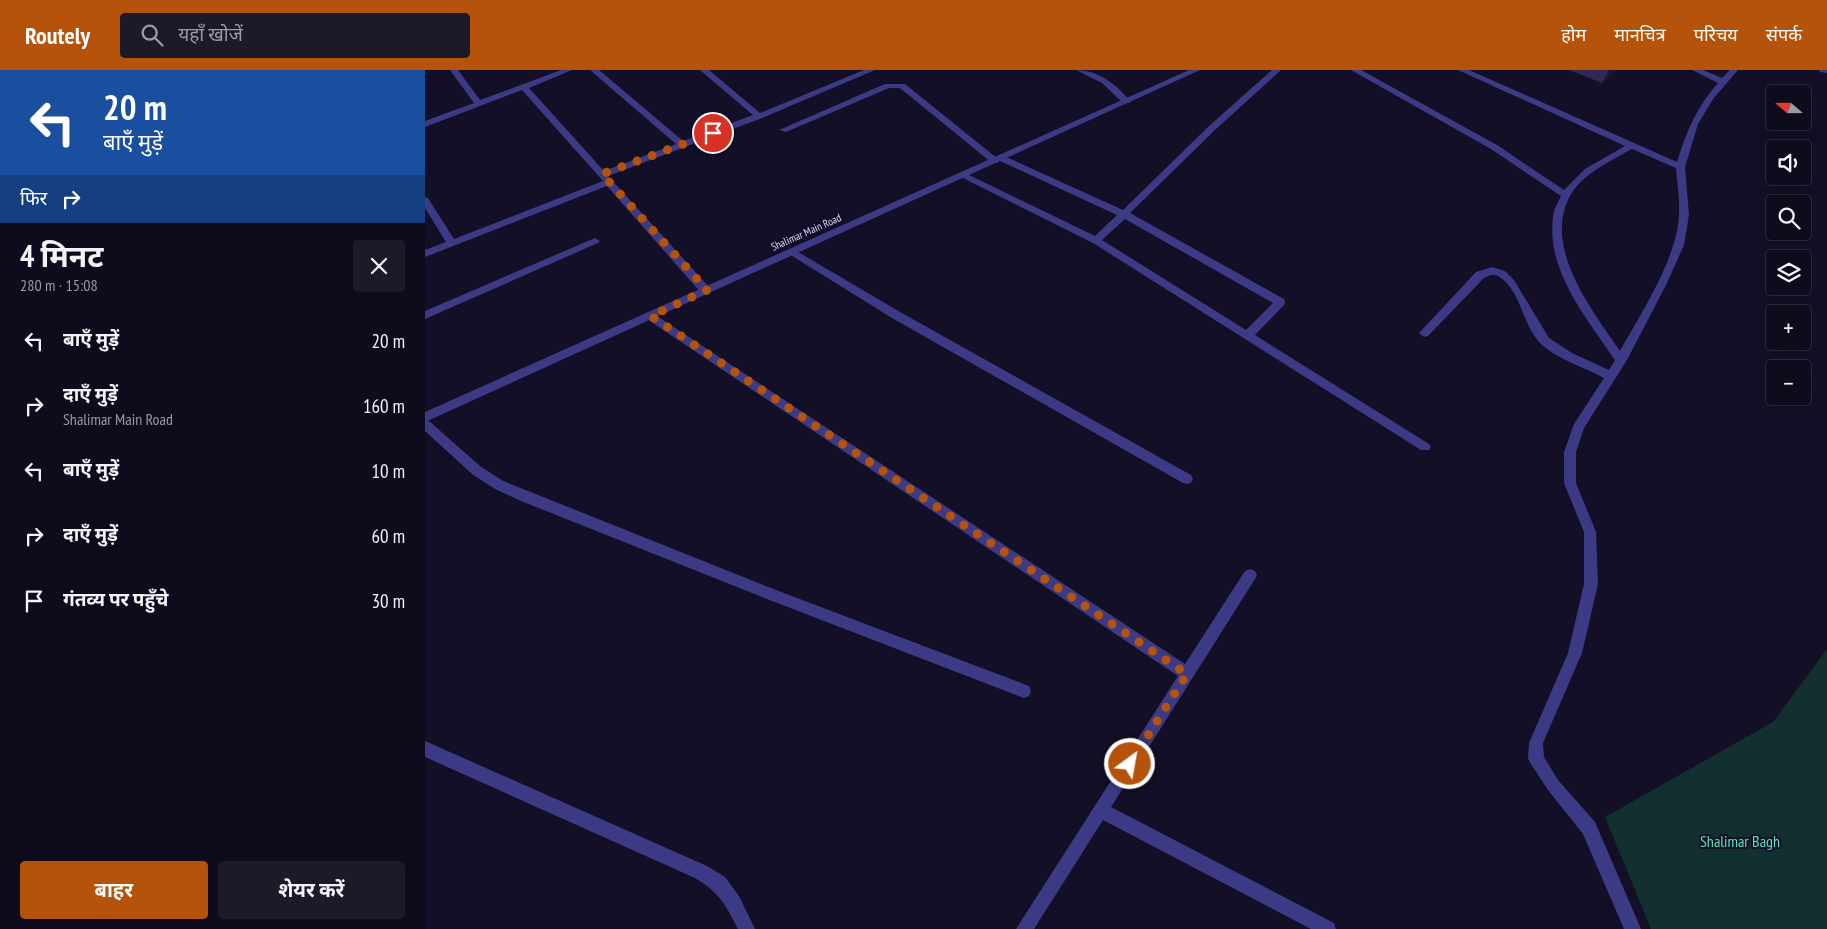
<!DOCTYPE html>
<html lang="hi">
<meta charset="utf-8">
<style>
:root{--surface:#0e0b1c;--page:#1c1929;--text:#f1f3f6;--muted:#9b9ba3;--line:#2e2b3b;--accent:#b45309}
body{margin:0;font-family:"PT Sans Narrow","Noto Sans Devanagari",sans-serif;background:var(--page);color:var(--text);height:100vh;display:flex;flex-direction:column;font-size:19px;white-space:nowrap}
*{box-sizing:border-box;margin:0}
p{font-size:16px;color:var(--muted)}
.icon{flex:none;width:28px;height:28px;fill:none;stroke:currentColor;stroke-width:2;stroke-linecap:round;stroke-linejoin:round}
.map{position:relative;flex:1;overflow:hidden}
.details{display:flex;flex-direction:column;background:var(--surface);width:425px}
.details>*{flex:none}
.guide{background:#1a4fa0;color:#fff;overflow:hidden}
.needle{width:32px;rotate:290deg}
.buttons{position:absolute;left:1341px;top:15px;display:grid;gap:10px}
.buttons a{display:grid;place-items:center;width:45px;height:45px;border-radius:5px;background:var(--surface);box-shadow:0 2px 12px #0003,0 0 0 1px var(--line);font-size:25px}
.pin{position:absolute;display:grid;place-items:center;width:42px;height:42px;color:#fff;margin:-21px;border:2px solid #fff;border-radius:50%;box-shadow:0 1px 5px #0007}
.me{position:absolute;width:55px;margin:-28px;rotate:32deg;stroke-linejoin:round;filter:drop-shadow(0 0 4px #0008)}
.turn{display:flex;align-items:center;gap:18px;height:105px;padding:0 20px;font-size:22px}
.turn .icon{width:65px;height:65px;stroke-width:2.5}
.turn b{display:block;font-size:35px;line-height:42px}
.then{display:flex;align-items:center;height:48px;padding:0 20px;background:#0003;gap:10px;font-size:19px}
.round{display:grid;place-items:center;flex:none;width:52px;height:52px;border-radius:5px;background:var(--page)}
.head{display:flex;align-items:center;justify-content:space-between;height:85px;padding:0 20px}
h1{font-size:30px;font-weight:700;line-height:38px}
.action{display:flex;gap:10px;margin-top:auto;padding:10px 20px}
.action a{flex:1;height:58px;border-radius:5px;background:var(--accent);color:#fff;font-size:20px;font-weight:700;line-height:58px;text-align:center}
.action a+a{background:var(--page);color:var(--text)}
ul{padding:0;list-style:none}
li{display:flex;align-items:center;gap:15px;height:65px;padding:0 20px}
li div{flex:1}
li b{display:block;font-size:19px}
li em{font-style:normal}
header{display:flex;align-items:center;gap:30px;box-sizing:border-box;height:70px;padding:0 25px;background:var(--accent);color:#fff}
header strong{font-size:24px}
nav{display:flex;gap:28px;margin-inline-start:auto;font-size:18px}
.search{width:350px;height:45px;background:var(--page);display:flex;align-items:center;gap:12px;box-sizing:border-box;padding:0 18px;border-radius:5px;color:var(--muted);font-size:19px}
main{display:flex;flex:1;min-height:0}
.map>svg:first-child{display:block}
.green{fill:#12302f}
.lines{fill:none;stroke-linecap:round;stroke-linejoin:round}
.service{fill:#3d3a85;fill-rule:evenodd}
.minor{fill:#3d3a85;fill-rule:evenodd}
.tertiary{fill:#3d3a85;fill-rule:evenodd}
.wall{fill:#312854}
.shaded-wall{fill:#1d163a}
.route{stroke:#b45309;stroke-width:9;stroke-dasharray:0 16.2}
.labels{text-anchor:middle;stroke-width:4;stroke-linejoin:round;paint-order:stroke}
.far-street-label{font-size:11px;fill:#d9d4ff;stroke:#130f26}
.near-park-label{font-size:16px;fill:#5fe0c0;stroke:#130f26}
</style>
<header>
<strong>Routely</strong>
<div class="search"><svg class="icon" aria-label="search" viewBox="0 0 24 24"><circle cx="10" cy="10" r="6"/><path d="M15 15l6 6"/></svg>यहाँ खोजें</div>
<nav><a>होम</a><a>मानचित्र</a><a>परिचय</a><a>संपर्क</a></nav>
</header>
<main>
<section class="details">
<div class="guide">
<div class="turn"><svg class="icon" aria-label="left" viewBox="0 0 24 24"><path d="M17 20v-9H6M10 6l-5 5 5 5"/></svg><div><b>20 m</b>बाएँ मुड़ें</div></div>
<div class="then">फिर<svg class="icon" aria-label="right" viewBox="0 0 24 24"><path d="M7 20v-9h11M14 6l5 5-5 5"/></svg></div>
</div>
<div class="head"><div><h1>4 मिनट</h1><p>280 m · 15:08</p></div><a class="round"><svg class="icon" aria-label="close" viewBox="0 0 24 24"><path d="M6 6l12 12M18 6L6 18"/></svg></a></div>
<ul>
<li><svg class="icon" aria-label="left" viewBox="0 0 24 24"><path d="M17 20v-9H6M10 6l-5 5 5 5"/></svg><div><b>बाएँ मुड़ें</b></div><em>20 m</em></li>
<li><svg class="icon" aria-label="right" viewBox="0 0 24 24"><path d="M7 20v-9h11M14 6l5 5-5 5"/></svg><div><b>दाएँ मुड़ें</b><p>Shalimar Main Road</p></div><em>160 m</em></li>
<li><svg class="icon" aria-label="left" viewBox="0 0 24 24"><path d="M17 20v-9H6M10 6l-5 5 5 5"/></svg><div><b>बाएँ मुड़ें</b></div><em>10 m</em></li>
<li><svg class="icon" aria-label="right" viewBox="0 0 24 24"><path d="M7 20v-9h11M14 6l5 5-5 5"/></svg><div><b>दाएँ मुड़ें</b></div><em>60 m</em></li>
<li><svg class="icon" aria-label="arrive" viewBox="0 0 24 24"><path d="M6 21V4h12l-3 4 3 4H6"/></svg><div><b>गंतव्य पर पहुँचे</b></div><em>30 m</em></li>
</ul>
<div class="action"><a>बाहर</a><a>शेयर करें</a></div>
</section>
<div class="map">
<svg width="1402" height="859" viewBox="0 0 1402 859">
<rect width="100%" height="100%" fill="#130f26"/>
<path class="green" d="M1402 579V859H1226L1180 747 1348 652Z"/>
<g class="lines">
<path class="service" d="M460 14H480L573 89V93H567L475 18H464L361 62 354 60Z"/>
<g class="minor">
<path d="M25 0H33L55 30 136 0H147L104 18 179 101 251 74 165 0H174L258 71 328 45 275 0H284L335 43 439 0H450L337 48 183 106 285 218 286 221 281 225 277 224 182 116 0 187V180L21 172 0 138V127L3 128 29 169 178 111 97 20 0 57V51L49 33Z"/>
<path d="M651 0C674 0 692 15 706 32L699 34 677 13Z"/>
<path d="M847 0H856L790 60 705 143 859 229 860 232 859 235 830 265 1004 374 1006 377 1004 380H996L668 173 532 105 537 102 540 103 670 166 692 145 573 90V86H579L698 140 784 56ZM700 149 848 233 821 260 677 170Z"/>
<path d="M926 0H936L1072 75 1139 120 1160 99 1200 76 1033 0H1044L1252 92C1262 61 1271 38 1293 13L1267 0H1278L1297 8 1305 0H1313L1288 29 1273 54 1260 97 1264 145 1259 175 1242 213 1202 290 1159 358 1151 382V413L1171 462 1173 514 1157 583 1118 673 1119 687 1133 710 1170 752 1216 859H1199L1158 764 1123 720 1106 694 1103 689 1104 673 1143 583 1159 514V462L1139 413V382L1149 354 1179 308C1159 297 1134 290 1117 275 1097 257 1097 220 1073 206 1068 203 1064 206 1059 208L1003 266 999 267 994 263 1051 202 1067 197 1080 201 1089 210 1124 268 1147 283 1184 300 1190 290C1162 249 1121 200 1128 148 1128 140 1133 133 1136 126L1066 79ZM1207 79 1251 98C1252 113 1255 129 1254 144 1253 187 1216 243 1195 281 1167 240 1116 176 1146 124 1159 103 1186 91 1207 79Z"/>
<path d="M170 168 175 171 173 173 0 249V241Z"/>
<path d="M368 179 475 242 766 405 768 409 766 413 762 414 758 413 467 248 364 184 363 182Z"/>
<path d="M226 242 760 594 820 501 825 499 830 501 832 505 830 509 686 737 909 853 911 859H886L678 750 609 859H591L753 606 222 249 221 246 222 243Z"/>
<path d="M0 349 4 351 55 396 78 411 351 520 604 616 606 621 604 626 599 628 342 529 96 431 70 419 47 404 0 361Z"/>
<path d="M0 671 282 796 300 807 314 826 330 859H313C300 834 295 823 270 808L0 687Z"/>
</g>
<g class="tertiary">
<path d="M764 0H775L0 352V342Z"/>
<path d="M1394 0H1402V3L1395 2Z"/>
</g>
</g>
<path class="wall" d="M1144 0H1191L1177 13Z"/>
<path class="shaded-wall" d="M1184 0H1191L1177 13Z"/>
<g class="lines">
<path class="route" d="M288 63 177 104 282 220 226 246 762 604 705 694"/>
</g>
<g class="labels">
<g class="far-street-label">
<text transform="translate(381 162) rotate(-24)" y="4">Shalimar Main Road</text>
</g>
<g class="near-park-label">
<text x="1315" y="777">Shalimar Bagh</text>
</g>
</g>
</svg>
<div class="buttons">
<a><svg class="needle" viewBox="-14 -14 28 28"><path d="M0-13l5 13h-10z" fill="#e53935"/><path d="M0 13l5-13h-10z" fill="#9b9ba3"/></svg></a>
<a><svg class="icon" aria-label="sound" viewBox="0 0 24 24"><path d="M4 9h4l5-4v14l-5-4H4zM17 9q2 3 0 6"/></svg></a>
<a><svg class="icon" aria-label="search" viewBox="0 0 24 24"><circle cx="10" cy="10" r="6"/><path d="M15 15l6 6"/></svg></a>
<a><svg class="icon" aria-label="layers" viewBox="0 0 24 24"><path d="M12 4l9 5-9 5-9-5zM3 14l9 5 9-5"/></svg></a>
<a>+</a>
<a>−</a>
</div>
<div class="pin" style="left:288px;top:63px;background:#d93025"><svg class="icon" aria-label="arrive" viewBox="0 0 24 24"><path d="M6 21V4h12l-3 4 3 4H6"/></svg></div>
<svg class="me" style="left:705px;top:694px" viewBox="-20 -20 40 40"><circle r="17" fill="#b45309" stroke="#fff" stroke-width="3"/><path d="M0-11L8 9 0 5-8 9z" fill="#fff"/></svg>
</div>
</main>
